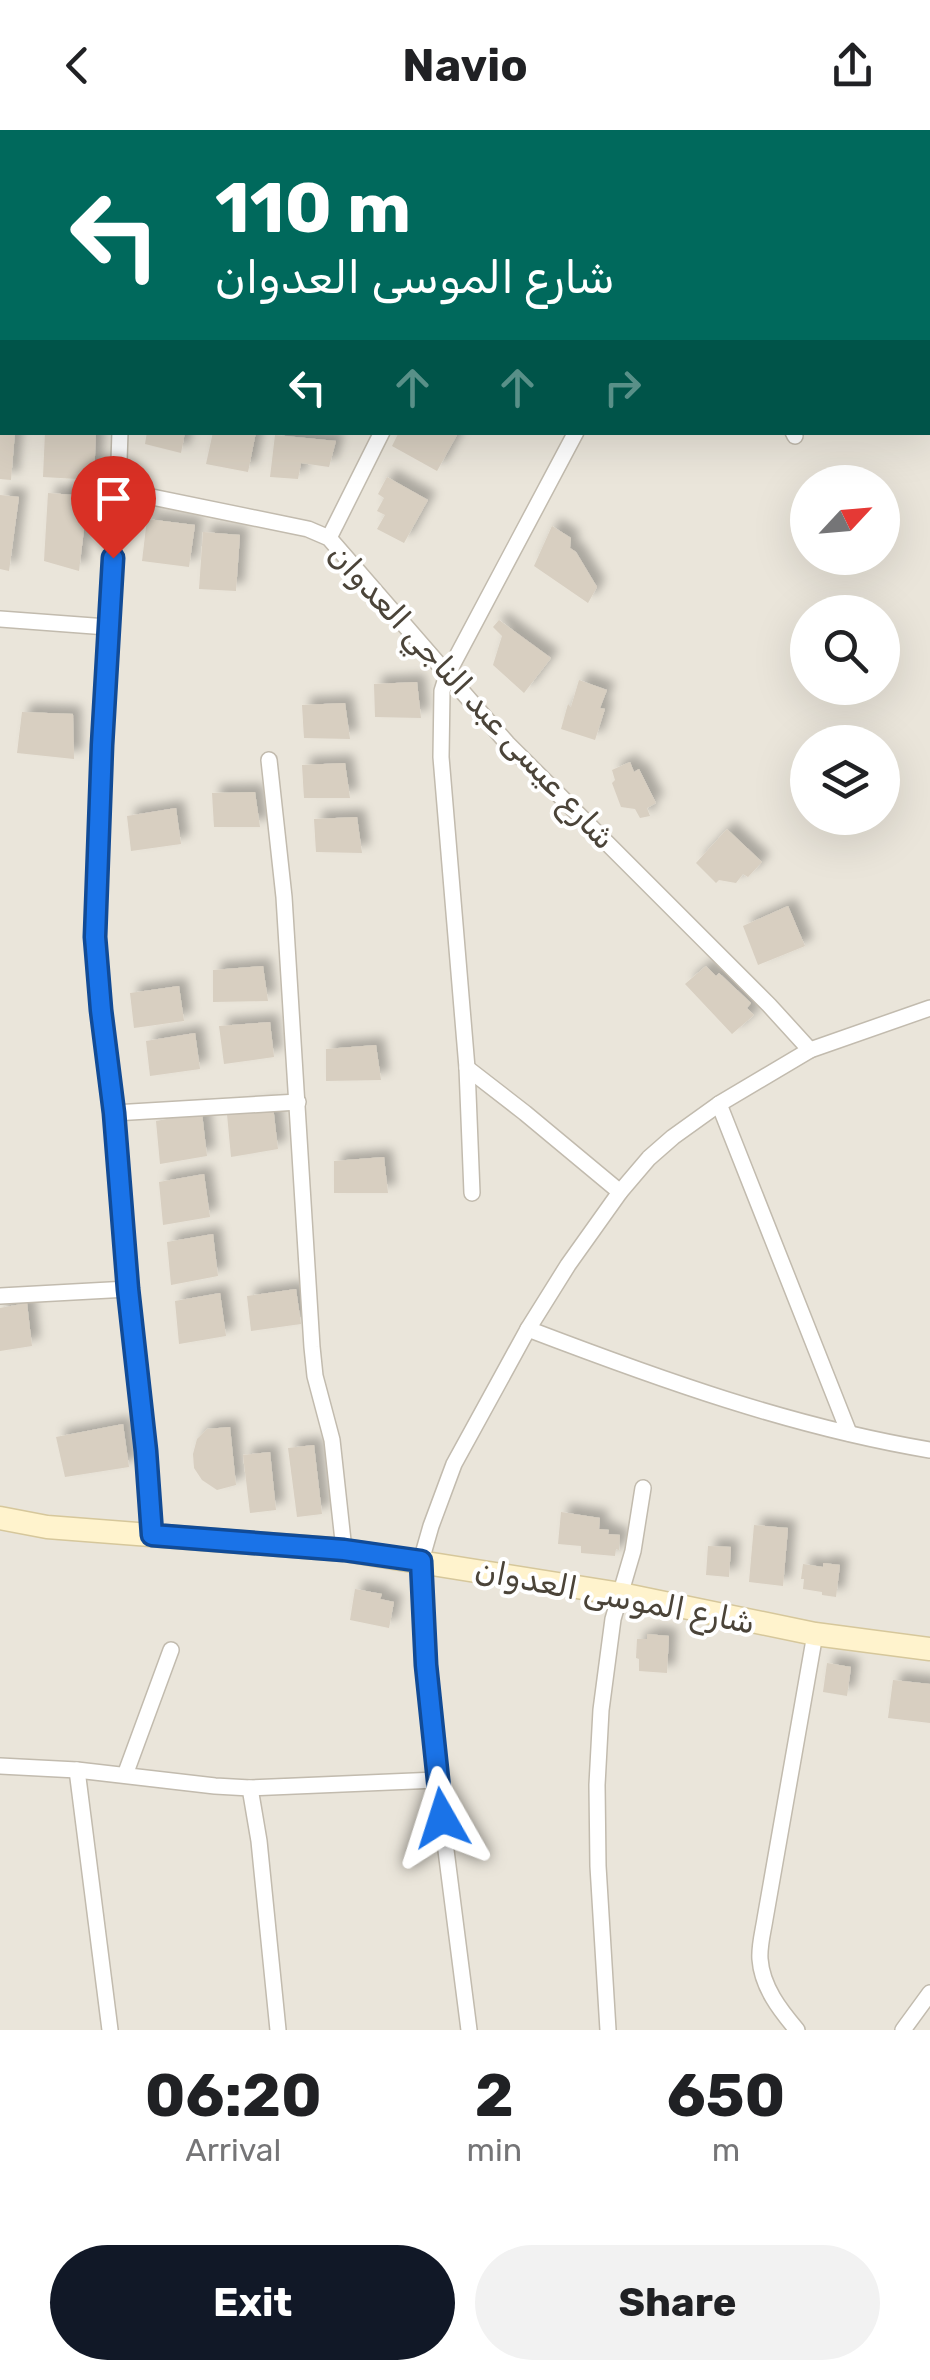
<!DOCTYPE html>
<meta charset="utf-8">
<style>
:root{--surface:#fff;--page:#f2f2f2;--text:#202124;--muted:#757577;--accent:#111827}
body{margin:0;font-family:Rubik,Cairo,sans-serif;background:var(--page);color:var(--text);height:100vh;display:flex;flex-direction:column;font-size:38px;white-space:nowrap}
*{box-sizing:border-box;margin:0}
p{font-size:32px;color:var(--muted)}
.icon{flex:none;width:55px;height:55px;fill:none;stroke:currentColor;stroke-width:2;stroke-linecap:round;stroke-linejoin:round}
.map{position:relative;height:1900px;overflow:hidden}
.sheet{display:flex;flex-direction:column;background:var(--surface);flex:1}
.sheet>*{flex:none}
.banner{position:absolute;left:0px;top:0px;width:930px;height:305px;box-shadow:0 10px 40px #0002;background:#00695c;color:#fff;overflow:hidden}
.needle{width:65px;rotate:64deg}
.tools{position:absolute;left:790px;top:335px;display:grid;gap:20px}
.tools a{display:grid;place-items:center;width:110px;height:110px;border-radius:50%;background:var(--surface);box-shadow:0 10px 40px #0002;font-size:50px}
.pin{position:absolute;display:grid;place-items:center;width:85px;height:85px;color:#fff;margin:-102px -42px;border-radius:50% 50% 50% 0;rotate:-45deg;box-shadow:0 0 10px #0007}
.pin .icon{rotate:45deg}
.me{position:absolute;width:110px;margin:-55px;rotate:354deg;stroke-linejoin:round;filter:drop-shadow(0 0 8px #0008)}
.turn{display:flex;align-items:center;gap:35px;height:210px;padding:0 50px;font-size:45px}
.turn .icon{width:130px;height:130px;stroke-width:2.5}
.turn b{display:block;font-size:70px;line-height:85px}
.lanes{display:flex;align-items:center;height:95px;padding:0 50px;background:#0003;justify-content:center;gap:50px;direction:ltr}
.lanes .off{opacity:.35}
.eta{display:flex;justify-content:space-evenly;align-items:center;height:170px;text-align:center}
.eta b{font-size:60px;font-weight:700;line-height:70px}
.cta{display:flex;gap:20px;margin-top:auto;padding:20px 50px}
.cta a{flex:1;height:115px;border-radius:60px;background:var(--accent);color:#fff;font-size:40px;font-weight:700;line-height:115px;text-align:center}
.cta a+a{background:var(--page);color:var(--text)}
header{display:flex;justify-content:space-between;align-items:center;height:130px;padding:0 50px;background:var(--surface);font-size:45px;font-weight:700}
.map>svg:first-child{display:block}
.residential{fill:#eae5da;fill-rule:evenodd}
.building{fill:#d8cfc1;filter:url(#shadow)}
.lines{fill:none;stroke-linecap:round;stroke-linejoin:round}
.street-casing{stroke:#c2bbae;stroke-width:18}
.secondary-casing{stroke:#d6c79b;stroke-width:25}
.street{stroke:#fff;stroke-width:15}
.secondary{stroke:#fff3cd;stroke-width:22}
.route-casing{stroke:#114b97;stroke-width:25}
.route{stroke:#1a73e8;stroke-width:18}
.labels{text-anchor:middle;stroke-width:8;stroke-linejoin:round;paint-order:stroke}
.street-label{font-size:32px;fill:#4b4439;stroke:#fff}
</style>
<header><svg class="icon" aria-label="back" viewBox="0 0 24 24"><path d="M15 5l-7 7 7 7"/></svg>Navio<svg class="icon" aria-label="share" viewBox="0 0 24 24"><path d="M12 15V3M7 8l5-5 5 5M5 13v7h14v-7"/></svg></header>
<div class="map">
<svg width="930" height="1900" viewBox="0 0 930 1900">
<defs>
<filter id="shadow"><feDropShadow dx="8" dy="-8" stdDeviation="5" flood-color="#0004"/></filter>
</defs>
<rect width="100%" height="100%" fill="#f6f3ec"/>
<path class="residential" d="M0 0H930V1900H0ZM2 2H928V302H2ZM808 352H882V428H808ZM808 482H882V558H808ZM808 612H882V688H808Z"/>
<g class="building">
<path d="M0 302H15L11 350 0 349Z"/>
<path d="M45 302H96L94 350 43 347Z"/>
<path d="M147 302H185L181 323 145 314Z"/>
<path d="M213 302H256L248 342 206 334Z"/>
<path d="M399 302H453L457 305 437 341 392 316Z"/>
<path d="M275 305 336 311 329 337 301 333 298 349 270 347Z"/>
<path d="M387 347 428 370 404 413 377 399 385 385 377 381 384 368 378 364Z"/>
<path d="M48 363 88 366 79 441 44 431Z"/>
<path d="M0 365 19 367 9 441 0 439Z"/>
<path d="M147 389 195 395 189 437 142 431Z"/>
<path d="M552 396 571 408 570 418 576 422 597 457 588 473 534 436Z"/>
<path d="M203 402 240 405 236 461 199 459Z"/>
<path d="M499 490 551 528 524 563 493 535 502 506 493 497Z"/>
<path d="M579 550 607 560 600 578 605 579 595 610 561 599 568 574 571 577Z"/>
<path d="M417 552 421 588 375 587 374 554Z"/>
<path d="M345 573 350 609 304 608 302 575Z"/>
<path d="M22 582 73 584 74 629 17 623Z"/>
<path d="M630 632 634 642 639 639 656 673 647 678 650 686 640 688 635 679 621 677 612 653 615 650 612 640Z"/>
<path d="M345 633 350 668H304L302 635Z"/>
<path d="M255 662 260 697H214L212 663Z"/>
<path d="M176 678 181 714 131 721 127 686Z"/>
<path d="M357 687 362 723 316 722 314 689Z"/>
<path d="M727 699 762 732 748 747 743 744 736 753 719 750 716 753 696 733Z"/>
<path d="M788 776 805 816 758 835 743 796Z"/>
<path d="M263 836 268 871 213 872V840Z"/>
<path d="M706 836 716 846 719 843 751 873 747 878 754 885 732 904 685 854Z"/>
<path d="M179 856 184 891 134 898 130 863Z"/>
<path d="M270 892 274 927 224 934 219 896Z"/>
<path d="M195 903 200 939 150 946 146 911Z"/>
<path d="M376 915 381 950 326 951V919Z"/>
<path d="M273 976 278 1019 231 1027 227 984Z"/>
<path d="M202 983 207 1026 160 1034 156 991Z"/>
<path d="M384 1027 388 1063H334V1031Z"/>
<path d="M204 1044 210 1087 163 1095 159 1052Z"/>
<path d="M213 1104 218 1146 171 1155 167 1112Z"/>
<path d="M296 1159 301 1194 251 1201 247 1166Z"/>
<path d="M220 1163 226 1206 179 1214 175 1171Z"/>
<path d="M27 1173 32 1216 0 1221V1178Z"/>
<path d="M123 1294 129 1337 65 1347 56 1307Z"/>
<path d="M230 1297 236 1355 217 1360 202 1350 194 1338 193 1324 197 1309 207 1299Z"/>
<path d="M314 1315 322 1384 297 1387 288 1318Z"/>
<path d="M270 1322 276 1380 250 1383 243 1325Z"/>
<path d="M561 1382 600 1388 599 1399 609 1400 608 1404 620 1405 619 1420 616 1419 615 1426 581 1423V1416L558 1414Z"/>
<path d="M754 1395 788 1398 783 1456 749 1452Z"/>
<path d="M708 1416 731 1417 729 1447 706 1445Z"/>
<path d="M823 1433 840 1435 836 1467 822 1465V1462L803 1459 804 1449H801L803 1434 823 1437Z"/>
<path d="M355 1459 382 1464 380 1469 394 1472 389 1498 350 1490Z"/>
<path d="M647 1504 669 1506 667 1543 639 1541V1529L636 1528 637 1509H647Z"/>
<path d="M827 1533 851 1537 847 1566 823 1562Z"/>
<path d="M893 1550 930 1554V1593L888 1588Z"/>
</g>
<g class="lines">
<defs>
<g id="street">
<path d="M396 0 397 2"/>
<path d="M594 0 595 2"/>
<path d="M778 0 779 2"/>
<path d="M189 2 193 0"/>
<path d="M659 2 663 0"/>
<path d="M0 111 2 110"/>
<path d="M928 202 930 206"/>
<path d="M0 245 2 246"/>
<path d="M120 302 118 360 107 497 95 807 101 880 114 983 128 1159 145 1321 152 1405"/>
<path d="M793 302 795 306"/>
<path d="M118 360 308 399 329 408 507 613 769 875 810 920"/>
<path d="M329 408 382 302"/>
<path d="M0 489 107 497"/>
<path d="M269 630 284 767 312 1217 315 1246 332 1310 344 1420"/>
<path d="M467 938 525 983 620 1062"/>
<path d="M719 974 849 1303"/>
<path d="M114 983 298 972"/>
<path d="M472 1063 467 938 441 627 442 561 447 545 576 302"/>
<path d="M0 1166 128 1159"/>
<path d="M528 1199C659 1249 792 1297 930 1320"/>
<path d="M0 1636 77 1640 215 1656 250 1658 437 1650"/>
<path d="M77 1640 110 1900"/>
<path d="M125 1645 171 1520"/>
<path d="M250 1658 259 1711 278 1900"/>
<path d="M469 1900 437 1650 426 1535 421 1431 431 1396 454 1334 528 1199 568 1135 620 1062 649 1028 673 1007 719 974 810 920 930 878"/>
<path d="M608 1900 598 1736 597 1655 601 1580 613 1489 633 1421 643 1358"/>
<path d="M797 1900C780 1880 762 1857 760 1829 759 1816 763 1802 765 1789L815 1504"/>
<path d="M903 1900 930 1863"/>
</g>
<path id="secondary" d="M0 1388 47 1397 344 1420 621 1464 815 1504 930 1519"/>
</defs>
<use href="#street" class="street-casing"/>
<use href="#secondary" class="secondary-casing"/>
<use href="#street" class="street"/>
<use href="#secondary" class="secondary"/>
</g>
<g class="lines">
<defs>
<path id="route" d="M113 428 102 615 95 807 101 880 114 983 128 1159 146 1321 152 1405 344 1420 421 1431 426 1535 442 1688"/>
</defs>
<use href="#route" class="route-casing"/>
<use href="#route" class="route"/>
</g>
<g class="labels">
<g class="street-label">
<text transform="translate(472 566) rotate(47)" y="11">شارع عيسى عبد الناجي العدوان</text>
<text transform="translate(615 1466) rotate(11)" y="11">شارع الموسى العدوان</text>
</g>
</g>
</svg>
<div class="tools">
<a><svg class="needle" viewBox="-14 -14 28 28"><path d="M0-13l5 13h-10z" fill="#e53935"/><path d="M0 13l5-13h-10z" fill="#757577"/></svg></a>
<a><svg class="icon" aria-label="search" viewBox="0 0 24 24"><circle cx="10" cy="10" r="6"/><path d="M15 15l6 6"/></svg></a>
<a><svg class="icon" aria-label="layers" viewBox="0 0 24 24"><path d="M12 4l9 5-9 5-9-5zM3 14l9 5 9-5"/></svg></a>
</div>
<div class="pin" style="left:113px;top:428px;background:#d93025"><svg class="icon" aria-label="arrive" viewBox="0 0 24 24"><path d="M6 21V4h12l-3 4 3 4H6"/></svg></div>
<svg class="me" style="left:442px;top:1688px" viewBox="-20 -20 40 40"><path d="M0-17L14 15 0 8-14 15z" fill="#1a73e8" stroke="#fff" stroke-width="4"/></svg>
<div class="banner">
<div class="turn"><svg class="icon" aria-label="left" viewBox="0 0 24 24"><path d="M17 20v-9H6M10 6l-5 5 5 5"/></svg><div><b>110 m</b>شارع الموسى العدوان</div></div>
<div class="lanes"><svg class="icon" aria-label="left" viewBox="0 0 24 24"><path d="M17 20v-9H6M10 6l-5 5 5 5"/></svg><svg class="icon off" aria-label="ahead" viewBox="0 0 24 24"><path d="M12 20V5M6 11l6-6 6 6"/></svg><svg class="icon off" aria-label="ahead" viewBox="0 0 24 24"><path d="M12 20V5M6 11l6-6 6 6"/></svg><svg class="icon off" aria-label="right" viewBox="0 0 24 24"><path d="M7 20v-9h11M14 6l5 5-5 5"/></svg></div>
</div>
</div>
<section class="sheet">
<div class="eta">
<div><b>06:20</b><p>Arrival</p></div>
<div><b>2</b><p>min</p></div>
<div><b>650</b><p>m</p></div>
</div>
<div class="cta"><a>Exit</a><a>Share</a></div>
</section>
